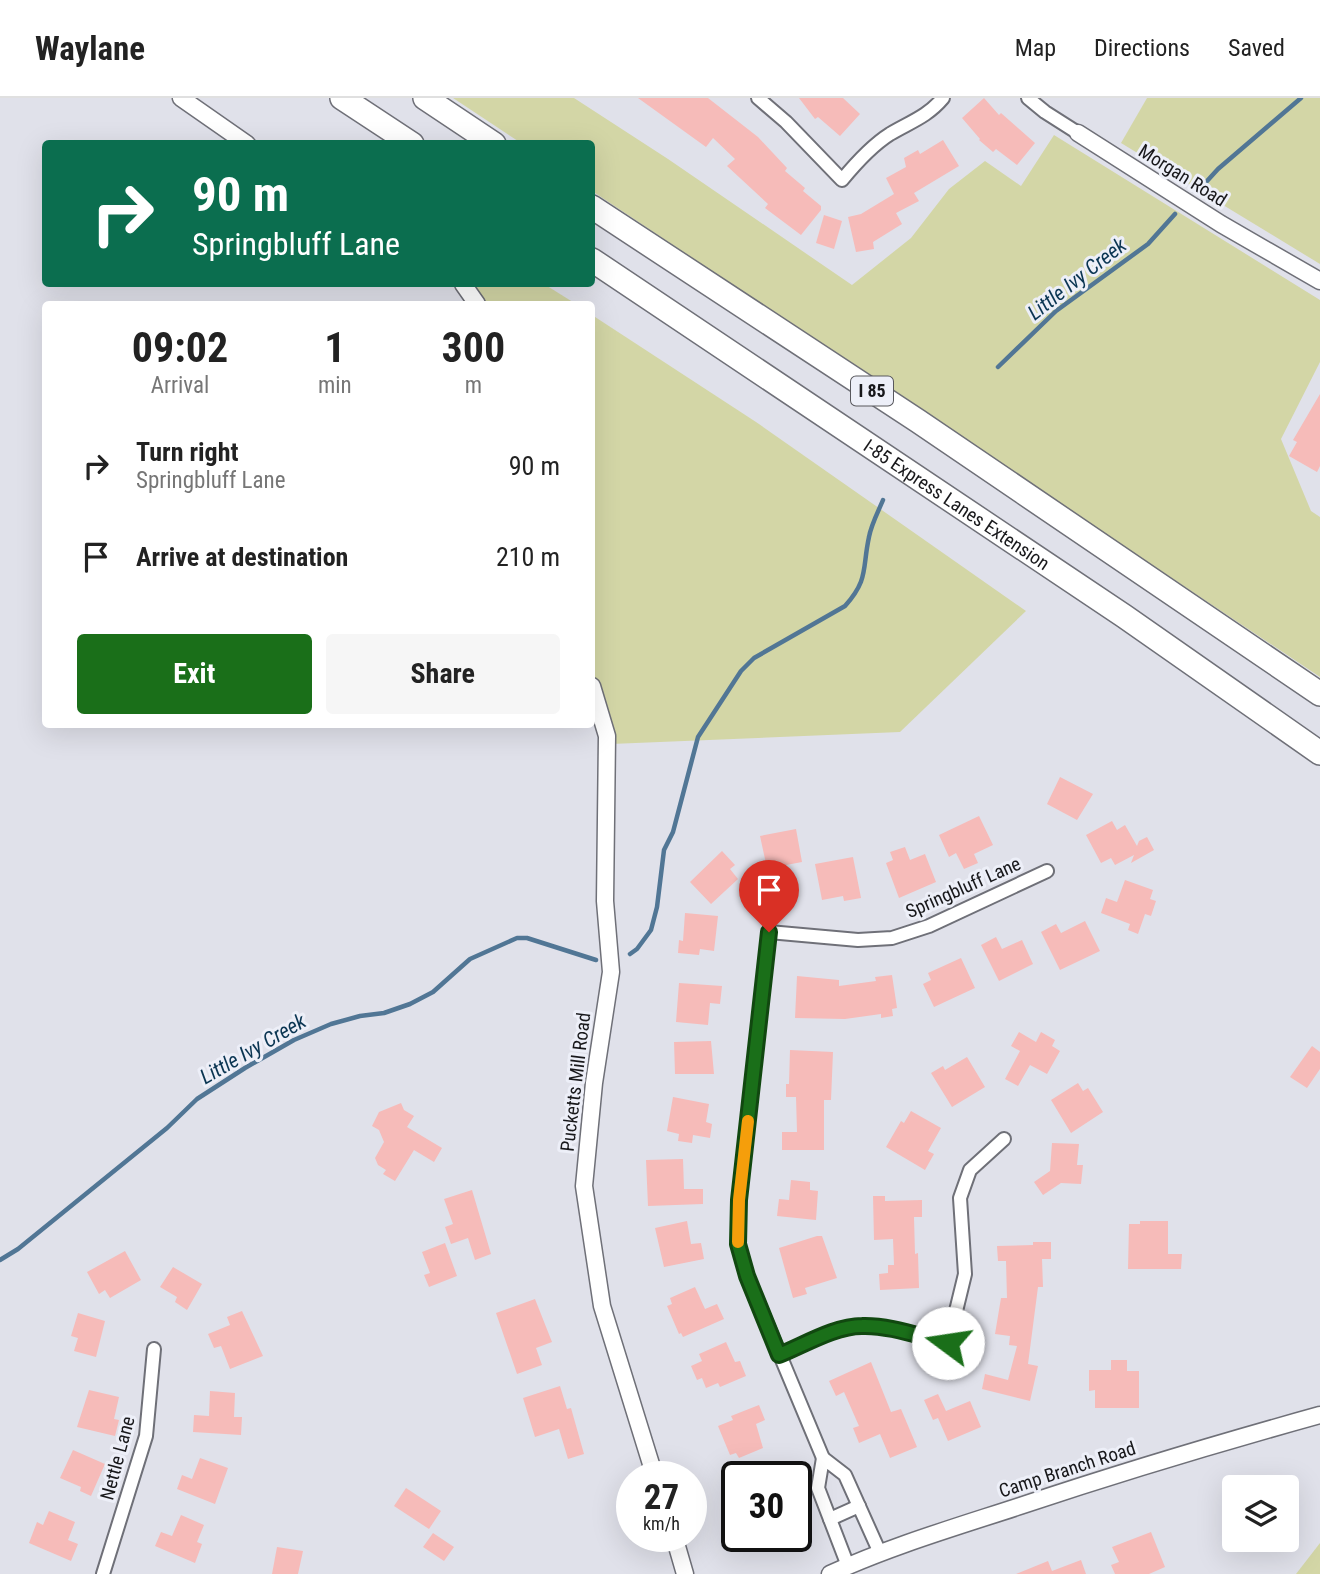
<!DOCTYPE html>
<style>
:root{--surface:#fff;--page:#f6f6f6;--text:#222;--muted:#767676;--line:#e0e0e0;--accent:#1a6f19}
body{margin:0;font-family:"Roboto Condensed",sans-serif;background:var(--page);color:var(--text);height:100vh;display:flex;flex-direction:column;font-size:26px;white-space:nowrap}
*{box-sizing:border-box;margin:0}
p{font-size:23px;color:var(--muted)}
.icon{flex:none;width:38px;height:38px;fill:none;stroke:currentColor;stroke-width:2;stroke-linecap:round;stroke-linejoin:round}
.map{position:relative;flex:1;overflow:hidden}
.details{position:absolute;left:42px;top:203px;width:553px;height:427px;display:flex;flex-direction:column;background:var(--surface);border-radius:7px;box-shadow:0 7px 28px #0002}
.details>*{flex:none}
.hud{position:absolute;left:42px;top:42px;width:553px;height:147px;border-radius:7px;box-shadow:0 7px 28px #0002;background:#0b6e4f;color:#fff;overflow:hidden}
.fabs{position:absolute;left:1222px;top:1377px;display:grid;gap:14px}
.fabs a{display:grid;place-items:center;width:77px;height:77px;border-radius:7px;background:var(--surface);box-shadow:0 7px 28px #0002;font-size:35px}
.speed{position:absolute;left:616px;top:1363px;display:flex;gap:14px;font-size:35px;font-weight:700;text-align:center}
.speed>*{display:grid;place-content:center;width:91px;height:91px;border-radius:50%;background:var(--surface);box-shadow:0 7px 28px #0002;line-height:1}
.speed small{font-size:18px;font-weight:400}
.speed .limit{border:4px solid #111;border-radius:10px;background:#fff;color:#111}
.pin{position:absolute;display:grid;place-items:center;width:60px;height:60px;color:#fff;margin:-72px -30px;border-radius:50% 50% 50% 0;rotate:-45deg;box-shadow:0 0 7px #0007}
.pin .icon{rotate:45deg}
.me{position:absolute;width:77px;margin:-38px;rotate:284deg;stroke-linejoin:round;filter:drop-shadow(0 0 5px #0008)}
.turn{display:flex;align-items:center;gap:24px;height:147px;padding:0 35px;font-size:32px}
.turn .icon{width:91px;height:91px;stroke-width:2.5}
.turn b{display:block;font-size:49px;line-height:60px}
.eta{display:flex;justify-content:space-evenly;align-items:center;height:119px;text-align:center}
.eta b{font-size:42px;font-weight:700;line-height:49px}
.action{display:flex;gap:14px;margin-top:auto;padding:14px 35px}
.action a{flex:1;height:80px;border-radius:7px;background:var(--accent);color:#fff;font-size:28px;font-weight:700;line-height:80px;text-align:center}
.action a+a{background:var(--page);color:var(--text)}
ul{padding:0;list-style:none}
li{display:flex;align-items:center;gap:21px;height:91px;padding:0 35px}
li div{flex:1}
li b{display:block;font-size:26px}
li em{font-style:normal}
header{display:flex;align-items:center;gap:42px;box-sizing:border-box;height:98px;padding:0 35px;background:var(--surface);border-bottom:2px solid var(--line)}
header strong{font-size:33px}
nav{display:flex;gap:38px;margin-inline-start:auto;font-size:24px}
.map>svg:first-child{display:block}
.green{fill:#d3d6a6}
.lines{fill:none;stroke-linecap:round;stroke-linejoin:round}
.stream{stroke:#517695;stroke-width:4.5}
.building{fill:#f6bbb9}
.minor-casing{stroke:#6f7078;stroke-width:16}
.tertiary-casing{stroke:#6f7078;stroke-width:19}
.motorway-casing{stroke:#6f7078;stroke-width:26}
.minor{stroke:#fff;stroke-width:12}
.tertiary{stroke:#fff;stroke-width:16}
.motorway{stroke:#fff;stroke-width:23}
.route-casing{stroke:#114810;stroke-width:18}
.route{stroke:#1a6f19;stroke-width:12}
.slow{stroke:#f59e0b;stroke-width:12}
.labels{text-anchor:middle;stroke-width:6;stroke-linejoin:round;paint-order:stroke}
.shield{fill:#edeff8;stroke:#58585d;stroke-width:2}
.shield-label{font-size:18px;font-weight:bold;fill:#18181b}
.street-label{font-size:19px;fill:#18181b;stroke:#edeff8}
.water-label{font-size:21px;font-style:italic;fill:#0a3552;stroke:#edeff8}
</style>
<header>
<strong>Waylane</strong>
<nav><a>Map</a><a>Directions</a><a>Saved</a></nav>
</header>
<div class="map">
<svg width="1320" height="1476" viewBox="0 0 1320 1476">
<rect width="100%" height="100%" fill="#e0e1ea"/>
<g class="green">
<path d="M453 0H574L668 61 852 187 911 140 949 91 985 63 1021 88 1054 37 1320 202V264L1281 341 1311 413 1320 419V579L592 93V46L521 45Z"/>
<path d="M1147 0H1320V166L1121 45Z"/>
<path d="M467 186H544L576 206H466L462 193Z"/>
<path d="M592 217 756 324 1026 513 900 634 611 646 592 587Z"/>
<path d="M1320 1445V1476H1296Z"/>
</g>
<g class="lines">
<g class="stream">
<path d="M1197 94 1218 71 1301 0"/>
<path d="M998 269 1056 213 1148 146 1175 116"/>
<path d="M630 856 637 851 651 832 657 809 664 752 673 734 698 639 741 573 754 560 845 508C869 481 862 471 869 439 871 427 878 414 883 402"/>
<path d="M0 1162 18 1151 167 1030 197 1001 245 970 294 942 331 926 360 918 384 915 410 906 433 894 470 861 517 840H527L596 862"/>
</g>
</g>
<g class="building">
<path d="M638 0H708L758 39 787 70 785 73 805 90 803 93 821 108V112L801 137 765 110 768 106 727 68 735 61 713 40 706 49Z"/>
<path d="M799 0H843L860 16 840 38 818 19 815 21Z"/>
<path d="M984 0 999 17 1001 15 1035 45 1017 67 996 51 993 54 979 42 980 41 962 20Z"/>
<path d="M943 42 959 68 914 95 919 103 896 115 902 126 873 144 874 151 856 154 848 119 861 116 894 96 886 80 906 69 904 60 918 52 920 56Z"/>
<path d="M824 117 842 123 834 151 816 145Z"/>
<path d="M1320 296V368L1317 374 1289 358 1297 344 1293 342Z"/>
<path d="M1060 679 1093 696 1077 722 1047 706Z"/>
<path d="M979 718 993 747 974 756 978 765 964 771 956 755 949 759 939 737Z"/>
<path d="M1112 723 1117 732 1125 727 1137 748 1139 743 1147 739 1154 752 1131 765 1134 757 1115 767 1111 760 1101 765 1086 737Z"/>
<path d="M796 731 802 764 781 768 782 773 768 775 760 738Z"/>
<path d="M905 749 910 762 925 756 936 784 899 800 886 765 893 762 890 754Z"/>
<path d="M722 753 735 767 730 771 738 781 711 806 690 784Z"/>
<path d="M853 759 861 800 844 803 843 798 822 802 815 766Z"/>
<path d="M1125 782 1153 792 1150 801 1156 803 1151 818 1145 816 1138 836 1128 832 1130 826 1101 815 1106 800 1117 804Z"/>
<path d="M685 815 718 818 714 853 700 851 699 857 678 855 679 842 683 843Z"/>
<path d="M1085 823 1100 853 1060 872 1041 834 1056 826 1061 835Z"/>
<path d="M996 839 1002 851 1022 842 1033 866 999 883 981 847Z"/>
<path d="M961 860 975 890 934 909 923 886 931 882 928 875Z"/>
<path d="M892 877 897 910 892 911 893 918 881 920V916L845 921 795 920 797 878 839 882V888L876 883 875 879Z"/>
<path d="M679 885 722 888 720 906 710 905 708 927 676 924Z"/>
<path d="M1019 934 1036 944 1041 934 1055 942 1052 948 1060 953 1047 976 1030 967 1018 988 1005 981 1020 953 1011 948Z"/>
<path d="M711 943 714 976H675L674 944Z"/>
<path d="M1312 948 1320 954V971L1307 990 1290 979Z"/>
<path d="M790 952 833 954 831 1002H824V1052H782V1034H797L796 999H786V986H789Z"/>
<path d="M967 959 985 989 952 1009 931 975 943 968 945 972Z"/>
<path d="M1078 985 1083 993 1088 990 1103 1014 1071 1035 1051 1002Z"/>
<path d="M673 999 709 1006 706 1024 712 1026 710 1040 693 1037 692 1045 678 1043 679 1036 667 1033Z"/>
<path d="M401 1005 404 1012 414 1018 407 1029 442 1050 434 1064 414 1052 395 1083 383 1076 386 1072 378 1067 375 1060 384 1044 379 1032 372 1028 379 1014Z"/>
<path d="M911 1013 941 1030 928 1053 934 1056 925 1072 886 1049 901 1023 904 1025Z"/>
<path d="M1052 1045 1079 1046 1077 1067H1083L1081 1086 1061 1085 1043 1097 1034 1084 1050 1073Z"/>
<path d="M683 1061 684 1091H703V1106L648 1108 646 1062Z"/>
<path d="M791 1082 810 1084V1092L818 1093 816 1122 777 1118 779 1101 789 1102Z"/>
<path d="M472 1092 491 1156 475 1162 468 1140 451 1146 445 1129 453 1126 444 1101Z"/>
<path d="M873 1098H885V1103L922 1102V1119H914L915 1156 918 1155 919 1190 880 1192 879 1176 888 1175V1167H894L893 1141 874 1142Z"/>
<path d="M687 1123 691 1146 701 1145 704 1161 664 1169 655 1130Z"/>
<path d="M1140 1123H1168V1156H1182L1181 1171H1128L1129 1126H1140Z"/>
<path d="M817 1138H822L837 1180 805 1190 807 1196 793 1200 779 1150Z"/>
<path d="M1033 1144H1051V1161H1042L1043 1189H1038L1028 1266 1038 1268 1030 1303 982 1291 985 1276 1008 1282 1017 1248 1009 1247 1010 1238 995 1236 1001 1200H1007L1006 1163H998L997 1148 1033 1147Z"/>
<path d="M445 1145 457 1178 429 1189 424 1177 430 1175 422 1154Z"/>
<path d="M125 1153 141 1182 110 1200 105 1192 99 1196 87 1174Z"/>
<path d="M173 1169 202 1186 187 1212 175 1204 177 1199 160 1189Z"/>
<path d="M695 1189 705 1211 717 1206 724 1221 683 1239 681 1235 679 1236 667 1208 672 1206 670 1200Z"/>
<path d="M535 1201 552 1244 536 1250 542 1267 517 1276 496 1215Z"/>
<path d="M242 1213 263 1258 230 1271 221 1248 214 1250 208 1236 230 1227 227 1219Z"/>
<path d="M78 1215 105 1223 96 1259 74 1253 78 1240 71 1238Z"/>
<path d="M726 1244 735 1264 740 1263 746 1278 720 1289 718 1285 706 1290 702 1280 697 1282 691 1268 702 1263 699 1256Z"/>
<path d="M1111 1262H1127V1273H1139V1310H1095V1292L1089 1293V1272H1111Z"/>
<path d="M871 1264 891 1314 901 1311 917 1349 890 1360 880 1336 859 1345 853 1330 859 1328 844 1294 836 1298 829 1283Z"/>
<path d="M560 1288 567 1311 571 1310 584 1356 568 1361 559 1331 535 1339 523 1300Z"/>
<path d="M89 1292 119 1299 114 1321 119 1322 115 1338 77 1329Z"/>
<path d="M210 1293 235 1295 234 1319H242L241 1337 193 1334 194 1317 209 1318Z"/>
<path d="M938 1296 946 1313 970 1303 981 1329 948 1343 938 1320 933 1322 924 1302Z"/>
<path d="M759 1307 765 1322 756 1326 763 1350 739 1360 736 1355 730 1357 718 1328 733 1322 731 1318Z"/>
<path d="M73 1352 105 1366 91 1398 80 1393 81 1389 60 1380Z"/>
<path d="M200 1360 228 1370 215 1406 177 1391 182 1377 192 1381Z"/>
<path d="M406 1390 441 1413 429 1431 394 1408Z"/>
<path d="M49 1413 75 1424 68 1442 78 1446 71 1463 29 1445 37 1424 43 1427Z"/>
<path d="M181 1417 204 1427 197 1444 202 1446 195 1465 155 1448 161 1434 172 1438Z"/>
<path d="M1151 1434 1165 1469 1149 1476H1115L1111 1467 1119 1464 1112 1449Z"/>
<path d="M433 1435 454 1449 444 1463 423 1449Z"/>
<path d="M277 1449 303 1453 298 1476H272Z"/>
<path d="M1081 1462 1086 1476H1016L1048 1463 1052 1473Z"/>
</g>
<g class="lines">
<defs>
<g id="minor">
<path d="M758 0 786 24 842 82C856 65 871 48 890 36 910 24 927 19 943 0"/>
<path d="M1028 0 1045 14 1078 35"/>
<path d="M780 1257C804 1247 835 1228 862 1228 890 1227 921 1239 948 1246L965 1176 960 1100 970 1072 1004 1041"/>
<path d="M823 1360 747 1178 738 1146 739 1102 769 834 858 842 892 840 929 828 1047 773"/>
<path d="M830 1421 859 1408"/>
<path d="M848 1468 818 1390 823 1360 845 1377 880 1455"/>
<path d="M103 1476 146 1338 154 1251"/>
</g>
<g id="tertiary">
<path d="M181 0 247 46"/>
<path d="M1078 35 1221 126 1320 183"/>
<path d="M463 186 477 206"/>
<path d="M592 588 607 638 605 803 611 874 594 985 584 1088 602 1208 655 1379"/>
<path d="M674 1438 685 1476"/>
<path d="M830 1476C891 1448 956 1429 1020 1408 1119 1375 1219 1345 1320 1317"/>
</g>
<g id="motorway">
<path d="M342 0 412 46"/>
<path d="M425 0 494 46"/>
<path d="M592 109 918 323 1320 596"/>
<path id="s1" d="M592 162 1124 518 1320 655"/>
</g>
</defs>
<use href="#minor" class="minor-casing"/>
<use href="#tertiary" class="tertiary-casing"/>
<use href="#motorway" class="motorway-casing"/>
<use href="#minor" class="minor"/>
<use href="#tertiary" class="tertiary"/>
<use href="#motorway" class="motorway"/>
</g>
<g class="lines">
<defs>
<path id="route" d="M769 834 739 1102 738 1146 747 1178 779 1257C804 1247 835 1228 862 1228 890 1227 921 1239 948 1245"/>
</defs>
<use href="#route" class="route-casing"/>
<use href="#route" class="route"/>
<path class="slow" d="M738 1144 739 1102 748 1023"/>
</g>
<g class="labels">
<rect class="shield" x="851" y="278.5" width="42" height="29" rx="5"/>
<g class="shield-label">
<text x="872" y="299">I 85</text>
</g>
<g class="street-label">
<text transform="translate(1183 77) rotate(32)" y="7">Morgan Road</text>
<text dy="7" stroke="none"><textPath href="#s1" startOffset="439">I-85 Express Lanes Extension</textPath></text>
<text transform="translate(963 789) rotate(-24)" y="7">Springbluff Lane</text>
<text transform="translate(575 984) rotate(-83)" y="7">Pucketts Mill Road</text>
<text transform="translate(117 1360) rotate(-75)" y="7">Nettle Lane</text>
<text transform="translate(1067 1371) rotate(-18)" y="7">Camp Branch Road</text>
</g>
<g class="water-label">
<text transform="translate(1077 181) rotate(-38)" y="7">Little Ivy Creek</text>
<text transform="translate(253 951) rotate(-30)" y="7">Little Ivy Creek</text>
</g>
</g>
</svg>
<div class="fabs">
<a><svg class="icon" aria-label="layers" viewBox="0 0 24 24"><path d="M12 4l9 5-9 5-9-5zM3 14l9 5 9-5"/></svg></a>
</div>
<div class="speed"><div>27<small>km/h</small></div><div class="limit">30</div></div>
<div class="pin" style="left:769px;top:834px;background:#d93025"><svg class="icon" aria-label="arrive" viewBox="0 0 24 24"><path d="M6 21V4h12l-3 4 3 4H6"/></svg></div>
<svg class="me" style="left:948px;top:1245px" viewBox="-20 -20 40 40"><circle r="19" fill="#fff"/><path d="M0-13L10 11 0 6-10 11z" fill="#1a6f19"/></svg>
<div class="hud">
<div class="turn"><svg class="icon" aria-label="right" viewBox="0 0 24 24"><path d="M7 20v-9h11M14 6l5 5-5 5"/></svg><div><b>90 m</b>Springbluff Lane</div></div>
</div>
<section class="details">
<div class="eta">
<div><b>09:02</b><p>Arrival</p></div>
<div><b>1</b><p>min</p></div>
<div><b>300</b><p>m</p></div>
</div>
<ul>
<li><svg class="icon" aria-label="right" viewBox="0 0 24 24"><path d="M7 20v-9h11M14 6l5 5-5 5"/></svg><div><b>Turn right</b><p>Springbluff Lane</p></div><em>90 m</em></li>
<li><svg class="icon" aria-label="arrive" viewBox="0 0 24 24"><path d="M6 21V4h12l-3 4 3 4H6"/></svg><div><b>Arrive at destination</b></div><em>210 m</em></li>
</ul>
<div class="action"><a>Exit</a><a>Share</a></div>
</section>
</div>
